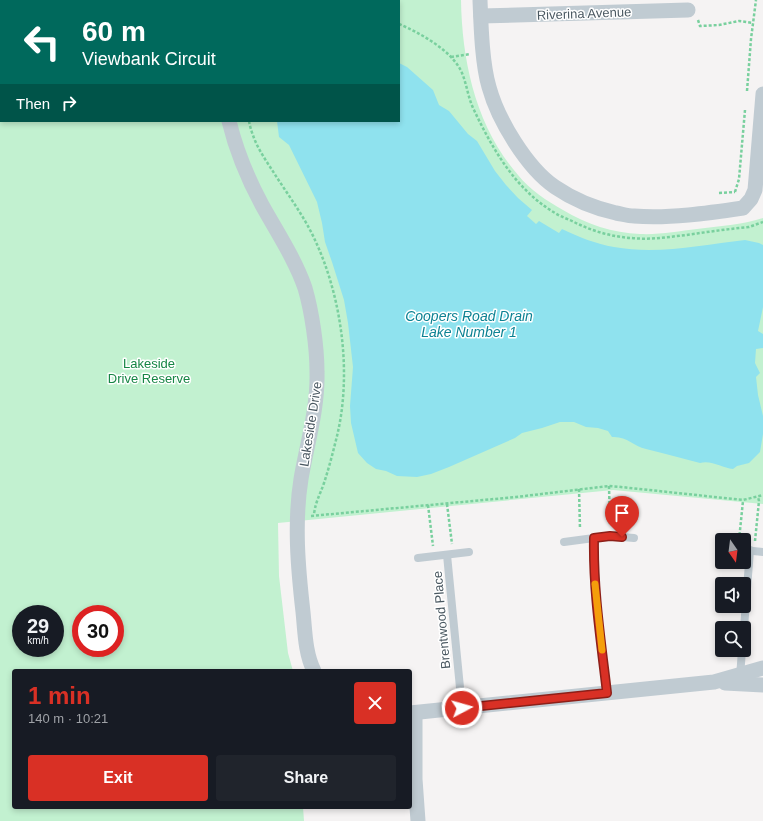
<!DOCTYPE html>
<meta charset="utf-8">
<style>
:root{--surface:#171b24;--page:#20242c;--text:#f1f3f6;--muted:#9ea1a6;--accent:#d93025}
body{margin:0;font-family:Arial,sans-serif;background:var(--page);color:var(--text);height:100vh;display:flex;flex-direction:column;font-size:15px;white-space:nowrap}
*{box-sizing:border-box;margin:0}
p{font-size:13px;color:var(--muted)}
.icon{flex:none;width:22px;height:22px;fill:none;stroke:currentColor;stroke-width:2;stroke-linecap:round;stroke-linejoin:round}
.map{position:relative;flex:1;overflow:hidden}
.panel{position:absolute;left:12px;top:669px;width:400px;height:140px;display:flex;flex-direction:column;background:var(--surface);border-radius:4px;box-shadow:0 2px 6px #0003}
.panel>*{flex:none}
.guide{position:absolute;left:0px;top:0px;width:400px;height:122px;box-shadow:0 2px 6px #0003;background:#00695c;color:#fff;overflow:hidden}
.needle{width:26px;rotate:166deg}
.buttons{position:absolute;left:715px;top:533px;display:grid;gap:8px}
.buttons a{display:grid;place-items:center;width:36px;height:36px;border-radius:4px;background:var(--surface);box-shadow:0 2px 6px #0003;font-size:20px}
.speed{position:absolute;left:12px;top:605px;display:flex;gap:8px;font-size:20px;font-weight:700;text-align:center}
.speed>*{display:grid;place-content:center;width:52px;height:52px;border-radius:50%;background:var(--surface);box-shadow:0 2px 6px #0003;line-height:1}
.speed small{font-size:10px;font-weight:400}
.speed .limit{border:6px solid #d22;background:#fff;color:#111}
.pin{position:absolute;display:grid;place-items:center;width:34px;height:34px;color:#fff;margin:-41px -17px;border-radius:50% 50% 50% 0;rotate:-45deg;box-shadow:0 0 4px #0007}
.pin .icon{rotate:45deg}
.me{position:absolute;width:44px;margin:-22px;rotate:84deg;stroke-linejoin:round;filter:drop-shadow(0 0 3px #0008)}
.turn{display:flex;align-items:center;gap:14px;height:84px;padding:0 16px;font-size:18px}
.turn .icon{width:52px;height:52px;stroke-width:2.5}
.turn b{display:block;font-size:28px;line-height:34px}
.then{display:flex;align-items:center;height:38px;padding:0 16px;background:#0003;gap:8px;font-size:15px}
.round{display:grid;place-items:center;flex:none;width:42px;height:42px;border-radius:4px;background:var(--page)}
.head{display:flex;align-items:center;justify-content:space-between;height:68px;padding:0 16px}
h1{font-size:24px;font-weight:700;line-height:30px;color:var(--accent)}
.primary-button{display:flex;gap:8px;margin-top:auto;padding:8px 16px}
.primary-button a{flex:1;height:46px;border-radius:4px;background:var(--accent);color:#fff;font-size:16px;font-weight:700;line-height:46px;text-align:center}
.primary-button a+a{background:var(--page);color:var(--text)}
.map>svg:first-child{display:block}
.green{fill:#c2f1d0;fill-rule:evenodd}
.water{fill:#8fe2ee}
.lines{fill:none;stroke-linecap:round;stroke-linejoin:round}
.path{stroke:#79d09e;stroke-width:2.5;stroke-dasharray:3 2;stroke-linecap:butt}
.service{stroke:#c0cbd2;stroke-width:8}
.minor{stroke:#c0cbd2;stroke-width:15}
.route-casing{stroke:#8d1f18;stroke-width:10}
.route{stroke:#d93025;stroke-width:7}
.slow{stroke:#f59e0b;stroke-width:7}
.labels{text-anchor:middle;stroke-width:3;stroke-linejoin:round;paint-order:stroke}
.street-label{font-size:13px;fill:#4a5861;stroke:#fff}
.park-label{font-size:13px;fill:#178645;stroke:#fff}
.water-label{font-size:14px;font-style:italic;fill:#0c8293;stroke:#fff}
</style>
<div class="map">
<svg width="763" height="821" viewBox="0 0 763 821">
<rect width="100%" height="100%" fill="#f5f3f3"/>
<path class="green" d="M40 0H461C462 62 476 127 518 175 530 190 547 201 563 210 586 224 613 233 640 234 659 235 679 231 697 229 719 226 742 225 763 218V504L613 490 278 523 279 576 288 653 293 671H14V807H303L304 821H0V3H1V121H399V1H27ZM21 614H55V648H21ZM81 614H115V648H81Z"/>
<path class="water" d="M399 63 407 67 433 90 439 105 449 111 468 134 477 141 495 171 506 185 518 198 532 210 527 216 536 224 539 221 559 233 562 229C579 237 596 244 614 247 657 255 702 245 745 240L759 243 763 245V307L758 331 763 334V348L756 349 755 363 760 373 756 377 758 395 763 416V434L760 452 749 463 737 466 733 469C722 468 712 460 700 463 682 458 665 454 646 449 633 446 627 436 612 437L608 431 598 428 586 427 574 422H560L542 428 522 433 515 438 449 467 431 474 417 477 397 476 386 471 376 469 367 463 358 453 351 423 350 406 353 367 348 323 344 300 332 262 325 242 322 223 317 202 289 145 279 137 277 121H399Z"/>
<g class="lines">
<g class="path">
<path d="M288 0V1"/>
<path d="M173 1H198"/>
<path d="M241 1 242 0"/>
<path d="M698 20 700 26 719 25 739 21 753 23"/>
<path d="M399 24C420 33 453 51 462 73 467 85 468 98 474 110 493 150 516 190 555 213 561 217 568 219 574 222 592 231 612 237 632 238 650 240 668 237 686 235 707 232 728 229 749 227L763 222"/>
<path d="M0 26H1"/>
<path d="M451 57 470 54"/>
<path d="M747 91 751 39 756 0"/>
<path d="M249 121C250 127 252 133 254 138 259 151 267 162 274 173 288 195 304 216 315 240 342 298 352 374 337 436 333 452 329 468 324 483 320 495 316 500 314 514"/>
<path d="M735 192 739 179 745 110"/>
<path d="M719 193 735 192"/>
<path d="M609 486 610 526"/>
<path d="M579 489 580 529"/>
<path d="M447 504 452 544"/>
<path d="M428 505 433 546"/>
<path d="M311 516 516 497 609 486 621 487 743 500 763 495"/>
<path d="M739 540 743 501"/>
<path d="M755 541 759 501 758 497"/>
</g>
<g class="service">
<path d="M564 542 594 538"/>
<path d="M744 550 763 552"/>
<path d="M447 555 462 708"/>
<path d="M418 558 469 552"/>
<path d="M744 628 750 550"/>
<path d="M740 677 742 650"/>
<path d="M607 693C601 641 593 590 594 538L610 536 634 538"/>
</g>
<g class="minor">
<path d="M480 0C481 26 482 63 489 87 498 120 527 168 555 187 574 200 594 208 616 213 622 214 628 216 634 216 668 219 709 213 743 208L751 199 755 190 763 94"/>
<path d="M220 1 221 0"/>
<path d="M481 16 688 10"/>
<path d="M229 121C236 150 248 179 262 205 277 232 295 259 305 288 312 312 317 347 317 372 318 408 307 444 301 479 294 523 298 568 303 612 305 631 305 653 314 671"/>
<path d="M725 683 763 685"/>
<path d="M410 713 714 682 763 668"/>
<path d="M415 713V779L418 821"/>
</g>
</g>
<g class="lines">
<defs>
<path id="route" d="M462 708 607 693C601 641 593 590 594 538L610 536 622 537"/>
</defs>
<use href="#route" class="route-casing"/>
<use href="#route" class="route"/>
<path class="slow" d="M595 584 602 650"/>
</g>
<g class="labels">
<g class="street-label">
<text transform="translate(584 13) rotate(-2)" y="5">Riverina Avenue</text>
<text transform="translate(310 424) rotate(-81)" y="5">Lakeside Drive</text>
<text transform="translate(441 620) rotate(-95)" y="5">Brentwood Place</text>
</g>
<g class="park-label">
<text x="149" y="368">Lakeside<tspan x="149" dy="15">Drive Reserve</tspan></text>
</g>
<g class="water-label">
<text x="469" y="321">Coopers Road Drain<tspan x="469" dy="16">Lake Number 1</tspan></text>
</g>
</g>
</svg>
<div class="buttons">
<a><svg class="needle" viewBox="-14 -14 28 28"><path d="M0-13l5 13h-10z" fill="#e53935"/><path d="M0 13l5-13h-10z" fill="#9ea1a6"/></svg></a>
<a><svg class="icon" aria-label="sound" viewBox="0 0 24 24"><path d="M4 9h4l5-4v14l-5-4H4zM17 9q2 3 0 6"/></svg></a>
<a><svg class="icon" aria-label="search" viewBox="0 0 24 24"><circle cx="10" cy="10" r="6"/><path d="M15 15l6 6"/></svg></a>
</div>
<div class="speed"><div>29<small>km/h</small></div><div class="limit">30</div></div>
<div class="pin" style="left:622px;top:537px;background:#d93025"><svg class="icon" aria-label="arrive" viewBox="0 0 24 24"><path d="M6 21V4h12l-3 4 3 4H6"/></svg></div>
<svg class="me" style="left:462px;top:708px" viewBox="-20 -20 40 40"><circle r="17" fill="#d93025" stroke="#fff" stroke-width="3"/><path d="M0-11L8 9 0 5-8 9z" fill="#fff"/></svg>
<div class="guide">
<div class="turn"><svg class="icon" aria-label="left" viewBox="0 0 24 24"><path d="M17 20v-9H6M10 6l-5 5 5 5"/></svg><div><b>60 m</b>Viewbank Circuit</div></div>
<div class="then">Then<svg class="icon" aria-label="right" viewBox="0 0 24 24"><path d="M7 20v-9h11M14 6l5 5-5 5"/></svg></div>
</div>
<section class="panel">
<div class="head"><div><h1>1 min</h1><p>140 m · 10:21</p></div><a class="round" style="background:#d93025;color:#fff"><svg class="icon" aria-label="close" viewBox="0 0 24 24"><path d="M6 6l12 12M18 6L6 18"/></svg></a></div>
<div class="primary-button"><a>Exit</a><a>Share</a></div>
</section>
</div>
